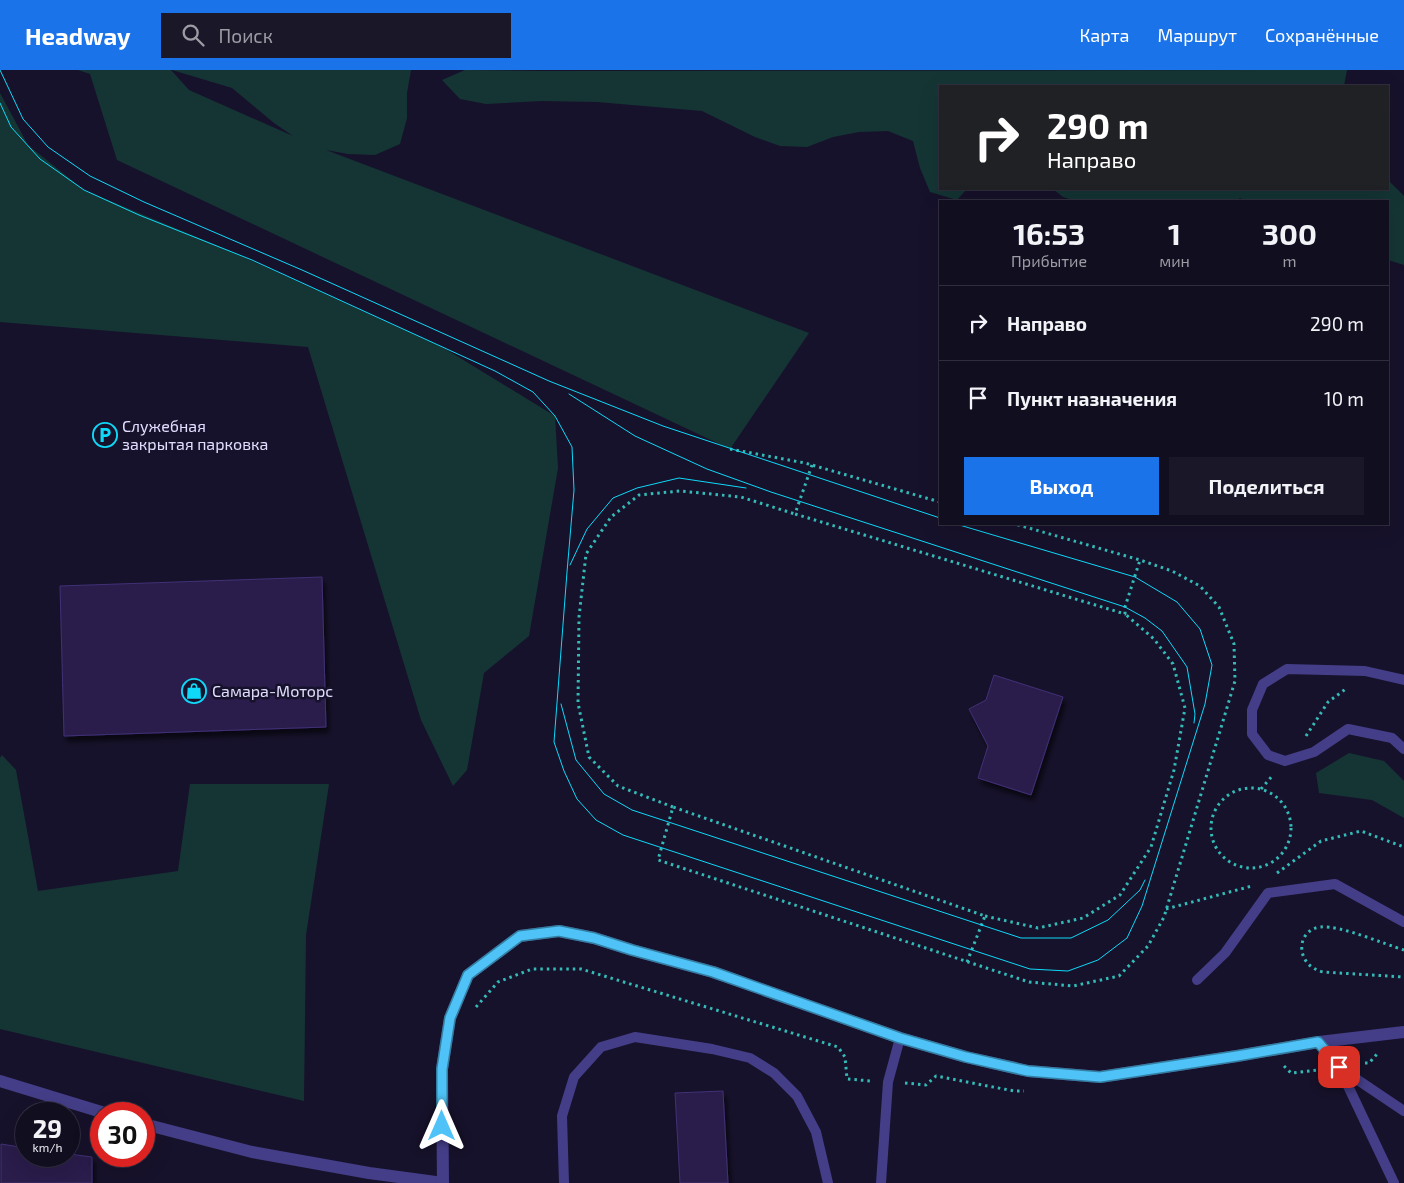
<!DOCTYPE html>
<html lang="ru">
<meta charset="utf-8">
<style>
:root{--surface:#110e20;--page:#1a1729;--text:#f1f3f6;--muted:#9c9ca5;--line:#302e3e;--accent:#1a73e8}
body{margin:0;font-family:"Exo 2",sans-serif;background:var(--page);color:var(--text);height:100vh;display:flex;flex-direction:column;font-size:19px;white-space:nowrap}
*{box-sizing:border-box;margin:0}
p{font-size:16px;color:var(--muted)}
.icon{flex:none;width:28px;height:28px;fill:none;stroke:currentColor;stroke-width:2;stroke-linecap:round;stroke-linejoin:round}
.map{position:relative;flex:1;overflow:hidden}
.details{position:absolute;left:939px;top:130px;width:450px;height:325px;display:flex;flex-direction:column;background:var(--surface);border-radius:0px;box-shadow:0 5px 20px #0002,0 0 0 1px var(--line)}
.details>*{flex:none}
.hud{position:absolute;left:939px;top:15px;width:450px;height:105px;border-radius:0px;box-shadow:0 5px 20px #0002,0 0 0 1px var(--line);background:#202124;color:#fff;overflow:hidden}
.speed{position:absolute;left:15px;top:1032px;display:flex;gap:10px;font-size:25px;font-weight:700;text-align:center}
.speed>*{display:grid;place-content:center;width:65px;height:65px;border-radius:50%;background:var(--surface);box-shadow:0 5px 20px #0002,0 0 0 1px var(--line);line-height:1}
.speed small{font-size:12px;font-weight:400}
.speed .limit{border:8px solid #d22;background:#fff;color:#111}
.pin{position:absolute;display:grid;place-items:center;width:42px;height:42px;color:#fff;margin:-21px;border-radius:10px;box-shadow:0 2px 8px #0006}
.me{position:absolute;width:55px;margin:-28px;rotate:0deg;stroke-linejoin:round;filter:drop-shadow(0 0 4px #0008)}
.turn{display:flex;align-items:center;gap:18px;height:105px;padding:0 25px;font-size:22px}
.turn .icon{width:65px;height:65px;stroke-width:2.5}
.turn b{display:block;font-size:35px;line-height:42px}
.eta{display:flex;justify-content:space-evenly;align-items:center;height:85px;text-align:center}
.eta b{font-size:30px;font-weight:700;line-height:35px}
.primary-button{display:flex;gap:10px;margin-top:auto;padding:10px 25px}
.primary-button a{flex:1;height:58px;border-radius:0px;background:var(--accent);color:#fff;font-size:20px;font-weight:700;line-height:58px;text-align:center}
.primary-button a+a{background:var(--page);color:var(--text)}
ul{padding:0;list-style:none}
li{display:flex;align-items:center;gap:15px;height:75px;padding:0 25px;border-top:1px solid var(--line)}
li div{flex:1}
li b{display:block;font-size:19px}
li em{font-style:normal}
header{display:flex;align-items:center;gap:30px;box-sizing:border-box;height:70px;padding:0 25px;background:var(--accent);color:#fff}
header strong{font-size:24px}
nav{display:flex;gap:28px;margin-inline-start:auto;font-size:18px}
.search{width:350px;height:45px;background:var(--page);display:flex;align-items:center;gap:12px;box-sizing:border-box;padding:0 18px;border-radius:0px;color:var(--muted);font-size:19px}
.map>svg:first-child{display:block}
.green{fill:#153535}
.building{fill:#291e4b;stroke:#413177;filter:url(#shadow)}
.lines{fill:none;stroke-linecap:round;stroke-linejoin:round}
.path{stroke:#34bbb7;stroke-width:3;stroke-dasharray:2.5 4;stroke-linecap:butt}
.lane{stroke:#443e88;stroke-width:10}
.street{stroke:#443e88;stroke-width:12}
.tram{stroke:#0ed9f9;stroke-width:1}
.route-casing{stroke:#337fa1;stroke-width:12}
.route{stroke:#4fc3f7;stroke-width:9}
.labels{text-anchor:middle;stroke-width:5;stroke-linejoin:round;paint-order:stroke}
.poi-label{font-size:16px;fill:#e2ddfe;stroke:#17122b;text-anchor:start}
</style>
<header>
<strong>Headway</strong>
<div class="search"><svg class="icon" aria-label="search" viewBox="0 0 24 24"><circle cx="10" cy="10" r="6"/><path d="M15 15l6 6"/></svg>Поиск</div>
<nav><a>Карта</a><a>Маршрут</a><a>Сохранённые</a></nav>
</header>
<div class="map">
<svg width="1404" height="1113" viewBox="0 0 1404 1113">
<defs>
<filter id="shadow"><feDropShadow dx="3" dy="5.5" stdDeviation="2.5" flood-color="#0009"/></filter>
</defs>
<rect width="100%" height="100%" fill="#17122b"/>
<g class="green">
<path d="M78 0H171L189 20 293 66 274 53 232 18 172 0H411L407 23V48L400 74 375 85 348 84 326 80 809 263 730 379 117 90 90 4Z"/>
<path d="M465 0 543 1 1347 0 1344 16H940V119H967L957 130 930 122 920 98 913 71 888 61 859 62 833 67 807 77 780 76 755 67 702 41 597 32 542 31 486 34 460 29 442 10Z"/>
<path d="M0 23 28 75 84 120 228 180 442 277 555 346 558 398 529 566 484 603 467 700 453 716 421 650 308 277 0 252Z"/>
<path d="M1388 110 1404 126V195L1388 190V131H1245L1240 128 1236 131H1076L1063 127 1053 119H1388Z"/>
<path d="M1349 683 1384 691 1404 711V748L1372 730 1319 723 1316 703Z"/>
<path d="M2 685 16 700 38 821 178 801 190 714H329L306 865 304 1031 0 959V688Z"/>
</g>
<g class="building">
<path d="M322 507 326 657 64 666 60 516Z"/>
<path d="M994 605 1063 627 1031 725 978 708 988 676 969 639 986 630Z"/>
<path d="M723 1021 728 1113H680L675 1023Z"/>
<path d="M1 1074 26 1078V1086H69V1084L92 1087V1113H1Z"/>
</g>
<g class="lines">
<g class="path">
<path d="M730 379 805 393 940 432"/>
<path d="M812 395 795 444 1125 544V537L1140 490"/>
<path d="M1306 666 1328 632 1347 618"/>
<circle cx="1251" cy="758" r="40"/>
<path d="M1261 719 1273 705"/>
<path d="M673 737 618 716 589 687 578 633 579 547 586 484 611 447 639 425 680 421 741 427 795 444"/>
<path d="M1277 803 1321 771 1361 761 1404 777"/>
<path d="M1166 839 1252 816"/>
<path d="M985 846 1038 858 1083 848 1120 825 1151 777 1174 700 1185 638 1173 594 1154 569 1125 544"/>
<path d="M1404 880C1384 874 1340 855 1321 857 1296 859 1294 895 1323 902L1404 907"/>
<path d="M967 892 985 846 673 737 658 790 1029 912 1073 916 1119 906 1148 876 1164 847 1235 611 1234 574 1219 537 1200 516 1172 501 1140 490 1015 454"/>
<path d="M476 937 498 912 532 899H581L838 977 845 987 847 1009 871 1011"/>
<path d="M1365 993H1369L1377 984"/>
<path d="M1284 996 1291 1003 1319 1000"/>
<path d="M905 1013 926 1015 936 1006 1014 1021H1024"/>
</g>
<g class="lane">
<path d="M1404 610 1365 601 1287 599 1263 614 1252 640V664L1268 685 1285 691 1314 682 1348 659 1392 668 1404 679"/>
<path d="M1197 910 1225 883 1268 823 1335 814 1404 852"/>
<path d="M1319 972 1339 997 1394 1113"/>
<path d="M1340 998 1404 1041"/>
<path d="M564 1113 562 1046 574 1007 601 977 635 967 712 979 750 988 774 1003 797 1026 816 1062 828 1113"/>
<path d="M881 1113 888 1012 900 968"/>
</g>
<g class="street">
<path d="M0 1011 108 1044"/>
<path d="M144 1054 252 1082 369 1103 443 1113"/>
<path d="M443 1113 442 999 450 948 468 905 520 866 559 861 594 868 632 880 713 902 900 968 966 987 1028 1001 1100 1007 1237 986 1319 972 1404 962"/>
</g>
<g class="tram">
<path d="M0 0 23 49 48 77 90 106 144 132 302 200 549 311 663 356 940 448"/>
<path d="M0 33 11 57 40 89 84 120 139 145 252 190 495 301 533 322 555 346 572 377 574 420 567 502 554 672 564 701 577 729 596 750 623 765 1030 899 1068 901 1098 890 1127 868 1142 836 1205 634 1212 595 1200 559 1177 532 1135 507 956 454"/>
<path d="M569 324 635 366 707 399 771 422 1125 537 1145 548 1162 561 1187 597 1195 644 1194 653"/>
<path d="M570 495 587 459 613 428 637 418 679 408 746 418"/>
<path d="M561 634 576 690 604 724 632 740 1021 868H1071L1108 850 1140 820 1145 810"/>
</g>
</g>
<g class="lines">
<defs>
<path id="route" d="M442 1056V999L450 948 468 905 520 866 559 861 594 868 632 880 713 902 900 968 966 987 1028 1001 1100 1007 1237 986 1318 972 1339 997"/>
</defs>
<use href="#route" class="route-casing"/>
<use href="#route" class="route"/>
</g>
<defs>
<symbol id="parking-ring" viewBox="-11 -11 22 22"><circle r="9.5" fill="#17122b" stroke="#0ed9f9" stroke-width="1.5"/><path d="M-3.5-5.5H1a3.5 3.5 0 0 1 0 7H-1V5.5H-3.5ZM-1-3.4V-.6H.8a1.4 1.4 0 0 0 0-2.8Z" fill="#0ed9f9"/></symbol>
<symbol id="shop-ring" viewBox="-11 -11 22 22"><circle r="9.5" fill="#17122b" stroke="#0ed9f9" stroke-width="1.5"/><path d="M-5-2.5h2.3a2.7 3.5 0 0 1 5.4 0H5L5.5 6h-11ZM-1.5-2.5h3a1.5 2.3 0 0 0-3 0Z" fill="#0ed9f9"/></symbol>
</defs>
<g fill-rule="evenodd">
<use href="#parking-ring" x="91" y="351" width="28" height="28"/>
<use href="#shop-ring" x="180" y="607" width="28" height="28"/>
</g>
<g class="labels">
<g class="poi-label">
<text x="122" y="362">Служебная<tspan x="122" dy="18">закрытая парковка</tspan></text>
<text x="212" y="627">Самара-Моторс</text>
</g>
</g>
</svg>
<div class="speed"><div>29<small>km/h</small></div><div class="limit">30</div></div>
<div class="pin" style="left:1339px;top:997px;background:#d93025"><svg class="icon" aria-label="arrive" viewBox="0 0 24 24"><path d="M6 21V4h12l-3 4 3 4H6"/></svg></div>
<svg class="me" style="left:442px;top:1056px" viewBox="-20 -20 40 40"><path d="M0-17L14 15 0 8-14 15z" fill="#4fc3f7" stroke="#fff" stroke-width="4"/></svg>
<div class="hud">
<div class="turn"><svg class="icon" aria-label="right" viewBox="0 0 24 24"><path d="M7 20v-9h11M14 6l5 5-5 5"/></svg><div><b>290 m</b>Направо</div></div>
</div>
<section class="details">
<div class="eta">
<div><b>16:53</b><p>Прибытие</p></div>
<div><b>1</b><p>мин</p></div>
<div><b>300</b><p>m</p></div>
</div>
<ul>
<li><svg class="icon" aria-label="right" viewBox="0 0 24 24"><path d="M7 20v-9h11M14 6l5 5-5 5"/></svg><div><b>Направо</b></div><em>290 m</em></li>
<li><svg class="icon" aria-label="arrive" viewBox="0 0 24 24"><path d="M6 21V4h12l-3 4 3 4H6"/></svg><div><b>Пункт назначения</b></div><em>10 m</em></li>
</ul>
<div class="primary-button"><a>Выход</a><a>Поделиться</a></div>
</section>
</div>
